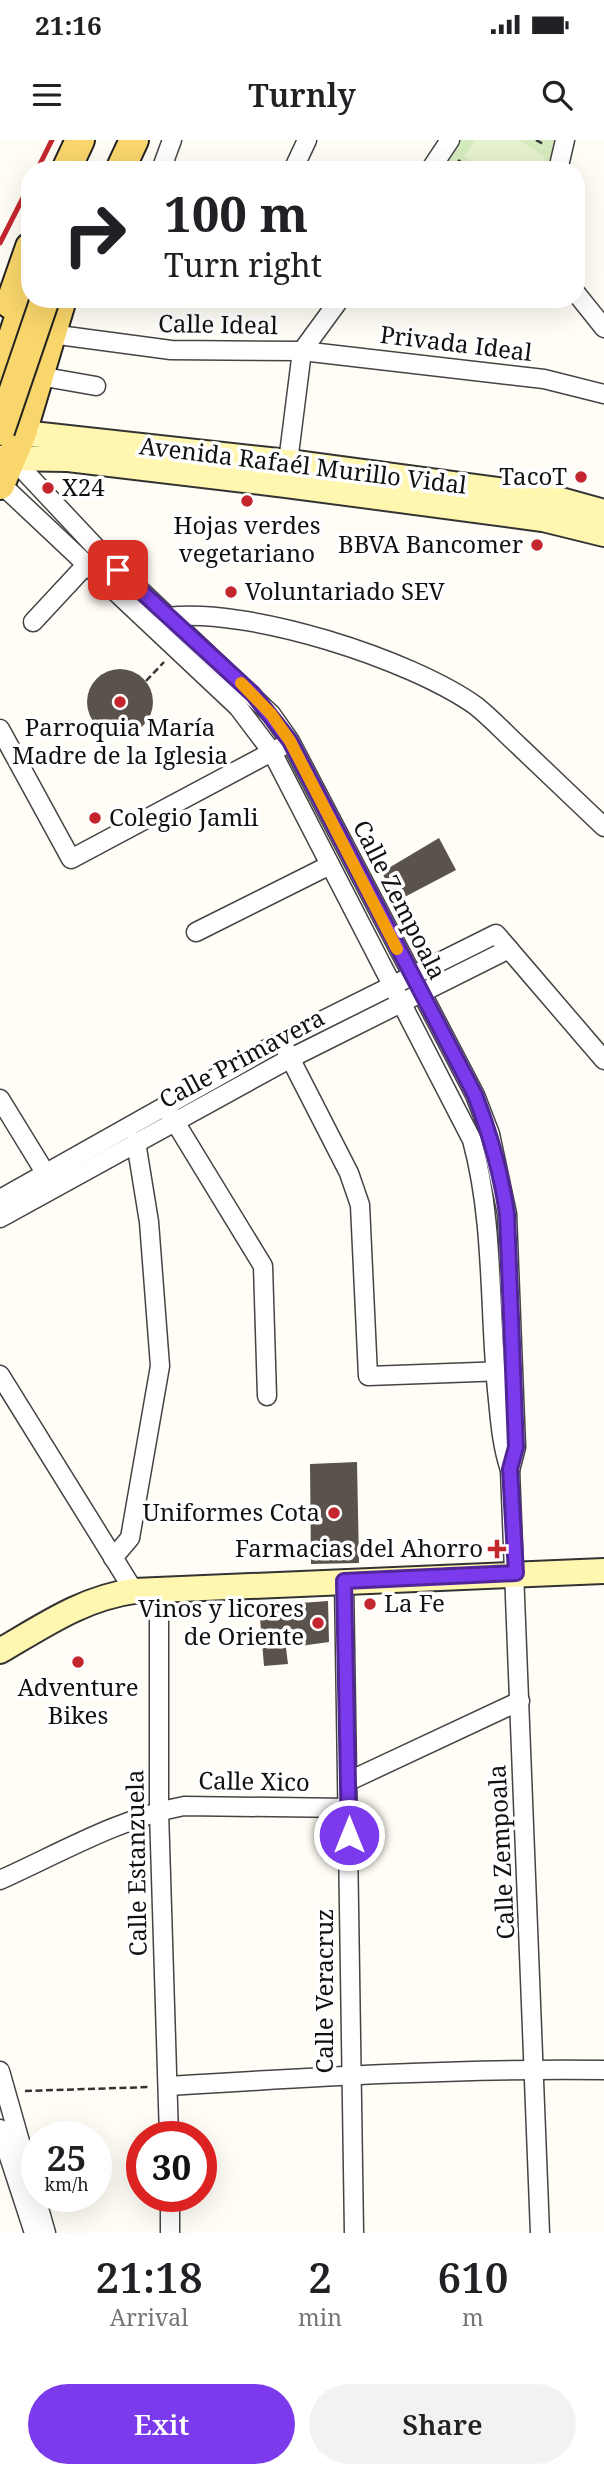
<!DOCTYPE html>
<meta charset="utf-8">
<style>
:root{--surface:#fff;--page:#f2f2f2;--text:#202124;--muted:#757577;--accent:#7c3aed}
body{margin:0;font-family:"Noto Serif",serif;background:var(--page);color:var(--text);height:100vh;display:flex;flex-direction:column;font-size:26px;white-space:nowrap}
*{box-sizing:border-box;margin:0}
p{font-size:23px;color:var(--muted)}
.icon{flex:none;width:38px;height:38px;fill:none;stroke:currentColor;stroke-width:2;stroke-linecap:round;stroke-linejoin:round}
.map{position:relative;height:2093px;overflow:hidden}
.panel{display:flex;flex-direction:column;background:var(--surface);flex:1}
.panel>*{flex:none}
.top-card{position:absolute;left:21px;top:21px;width:564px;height:147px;border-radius:28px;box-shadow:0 7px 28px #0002;background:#fff;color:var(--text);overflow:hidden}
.speed{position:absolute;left:21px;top:1981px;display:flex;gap:14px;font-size:35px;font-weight:700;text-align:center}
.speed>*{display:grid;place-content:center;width:91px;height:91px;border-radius:50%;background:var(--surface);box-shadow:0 7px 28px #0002;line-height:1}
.speed small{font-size:18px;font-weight:400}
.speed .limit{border:10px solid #d22;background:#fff;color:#111}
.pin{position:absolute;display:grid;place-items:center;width:60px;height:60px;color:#fff;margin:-30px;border-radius:14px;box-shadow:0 4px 10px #0006}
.me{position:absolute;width:77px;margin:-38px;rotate:0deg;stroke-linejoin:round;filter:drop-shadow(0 0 5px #0008)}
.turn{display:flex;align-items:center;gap:24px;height:147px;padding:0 28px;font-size:32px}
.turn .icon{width:91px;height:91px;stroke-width:2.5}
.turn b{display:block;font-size:49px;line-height:60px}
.eta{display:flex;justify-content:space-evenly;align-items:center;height:119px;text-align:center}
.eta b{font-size:42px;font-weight:600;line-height:49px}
.primary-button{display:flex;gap:14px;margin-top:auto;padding:14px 28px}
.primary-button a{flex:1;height:80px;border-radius:42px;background:var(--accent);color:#fff;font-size:28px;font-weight:600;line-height:80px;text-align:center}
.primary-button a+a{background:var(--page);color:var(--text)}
.status{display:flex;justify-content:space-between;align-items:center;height:49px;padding:0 35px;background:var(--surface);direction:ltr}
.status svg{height:19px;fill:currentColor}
header{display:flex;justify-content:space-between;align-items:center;height:91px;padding:0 28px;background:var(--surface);font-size:32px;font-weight:600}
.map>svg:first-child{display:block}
.green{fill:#d5ebbd}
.pitch{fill:#e6f2cf}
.building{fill:#5a524d}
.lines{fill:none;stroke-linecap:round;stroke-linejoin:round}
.minor-casing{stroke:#444;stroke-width:21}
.secondary-casing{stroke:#333;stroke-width:28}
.primary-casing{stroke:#222;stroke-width:32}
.path{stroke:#333;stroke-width:2.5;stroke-dasharray:7 3.5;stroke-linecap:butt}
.minor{stroke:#fff;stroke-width:18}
.secondary{stroke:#fff6b0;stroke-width:24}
.primary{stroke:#f9d66b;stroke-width:28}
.rail{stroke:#c4262e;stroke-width:5}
.primary-bridge-casing{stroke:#222;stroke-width:32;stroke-linecap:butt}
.primary-bridge{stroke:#f9d66b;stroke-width:28}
.route-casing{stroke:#51269a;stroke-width:18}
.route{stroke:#7c3aed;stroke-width:12}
.slow{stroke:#f59e0b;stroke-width:12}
.poi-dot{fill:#c4262e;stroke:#fff;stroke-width:2.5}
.labels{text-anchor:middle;stroke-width:7;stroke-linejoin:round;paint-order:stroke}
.street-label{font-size:24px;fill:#111;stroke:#fff}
.poi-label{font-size:24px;fill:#111;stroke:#fff;text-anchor:end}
</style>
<div class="status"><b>21:16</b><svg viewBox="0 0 49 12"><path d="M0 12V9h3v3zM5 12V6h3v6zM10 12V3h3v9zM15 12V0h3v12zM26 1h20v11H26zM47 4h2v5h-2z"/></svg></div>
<header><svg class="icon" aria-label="menu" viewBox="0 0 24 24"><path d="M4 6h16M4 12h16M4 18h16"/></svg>Turnly<svg class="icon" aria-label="search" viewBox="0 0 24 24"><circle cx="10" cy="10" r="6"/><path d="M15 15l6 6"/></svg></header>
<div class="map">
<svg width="604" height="2093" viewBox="0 0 604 2093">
<rect width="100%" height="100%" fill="#fffdf5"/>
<path class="green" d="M450 0H566L558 30H430Z"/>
<path class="pitch" d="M475 0H519L545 17 536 30H484L464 16Z"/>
<g class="building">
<circle cx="120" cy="562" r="33"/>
<path d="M439 698 456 730 395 762 382 732Z"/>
<path d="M357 1322 359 1423 311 1424 310 1324Z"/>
<path d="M328 1461 329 1502 286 1508 288 1524 264 1526 259 1466Z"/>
</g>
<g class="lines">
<defs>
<g id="minor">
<path d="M161 30 172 0"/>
<path d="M293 30 307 0"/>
<path d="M430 30 450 0"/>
<path d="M558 30 565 0"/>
<path d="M576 153 604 188"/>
<path d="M51 194 171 210 302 211 544 239 604 254"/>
<path d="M39 236 96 246"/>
<path d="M12 318 102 414 271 574 290 601 475 955 490 994 507 1074 516 1307 510 1330"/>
<path d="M288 322 302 211 340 159"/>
<path d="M1 344 238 567 272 612 472 1000C494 1081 489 1167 497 1250 500 1278 501 1303 510 1330L540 2093"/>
<path d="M33 482 86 425"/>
<path d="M164 482 168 477C248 467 410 519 476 566 491 578 505 593 519 606 547 633 576 660 604 687"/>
<path d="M0 589 71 719 281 607"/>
<path d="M196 792 330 725"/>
<path d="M286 910 349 1033 360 1065 368 1236 505 1231"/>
<path d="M0 959 46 1034"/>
<path d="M169 972 263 1126 267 1256"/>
<path d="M0 1059 281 901 496 794 604 920"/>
<path d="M0 1078 291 918 509 809"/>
<path d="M0 1235 134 1451"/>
<path d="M113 1418 130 1398 160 1226 149 1082 136 1002"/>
<path d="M344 1441 354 2093"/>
<path d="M159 1448V1671L169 1997"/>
<path d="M349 1641 520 1561"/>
<path d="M0 1740C60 1713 120 1678 184 1666L348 1668"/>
<path d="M0 1931 46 2093"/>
<path d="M169 1946C314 1937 459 1928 604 1930"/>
<path d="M0 1989 34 2093"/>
<path d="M170 2056V2093"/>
</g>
<g id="secondary">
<path d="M5 291 288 322 550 357 604 372"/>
<path d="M0 318 68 319 286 345 543 379 604 394"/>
<path d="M0 1511C43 1486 83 1458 134 1451L604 1431"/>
</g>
<g id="primary">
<path d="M66 30 80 0"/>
<path d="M120 30 134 0"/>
<path d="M10 164 30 107"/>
<path d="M0 235 30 145"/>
<path d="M0 345 22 293 62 159"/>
</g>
</defs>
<use href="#minor" class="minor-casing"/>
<use href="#secondary" class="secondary-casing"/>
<use href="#primary" class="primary-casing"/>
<g class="path">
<path d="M536 0 545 5"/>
<path d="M458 20 472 30"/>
<path d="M146 541 164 522"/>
<path d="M25 1951 151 1947"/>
</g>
<use href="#minor" class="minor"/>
<use href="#secondary" class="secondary"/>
<use href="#primary" class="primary"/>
<g class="rail">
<path d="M37 30 52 0"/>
<path d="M0 103 30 44"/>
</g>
<defs>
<path id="primary-bridge" d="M0 291 45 159"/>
</defs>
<use href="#primary-bridge" class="primary-bridge-casing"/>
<use href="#primary-bridge" class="primary-bridge"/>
</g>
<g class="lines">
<defs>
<path id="route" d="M118 430 253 554 290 601 475 955C490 994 501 1032 507 1074L516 1307 510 1329 516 1433 344 1441 349 1695"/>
</defs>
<use href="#route" class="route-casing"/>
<use href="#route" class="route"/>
<path class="slow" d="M241 543 271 574 290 601 397 809"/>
</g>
<g class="poi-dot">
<circle cx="581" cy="337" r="7"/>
<circle cx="48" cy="348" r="7"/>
<circle cx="247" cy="361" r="7"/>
<circle cx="537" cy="405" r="7"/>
<circle cx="231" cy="452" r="7"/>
<circle cx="120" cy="562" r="7"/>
<circle cx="95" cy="678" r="7"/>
<circle cx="334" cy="1373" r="7"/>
<path d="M493.5 1398.5h7v7h7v7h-7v7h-7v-7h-7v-7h7z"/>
<circle cx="370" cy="1464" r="7"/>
<circle cx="318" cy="1483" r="7"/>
<circle cx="78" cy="1522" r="7"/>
</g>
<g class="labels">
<g class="street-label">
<text transform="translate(218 185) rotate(1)" y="8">Calle Ideal</text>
<text transform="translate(456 204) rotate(7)" y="8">Privada Ideal</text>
<text transform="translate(303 326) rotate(7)" y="8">Avenida Rafaél Murillo Vidal</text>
<text transform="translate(399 760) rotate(63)" y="8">Calle Zempoala</text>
<text transform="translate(242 919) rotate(-28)" y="8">Calle Primavera</text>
<text transform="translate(254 1642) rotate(1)" y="8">Calle Xico</text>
<text transform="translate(502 1712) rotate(-93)" y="8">Calle Zempoala</text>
<text transform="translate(137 1723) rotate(-91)" y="8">Calle Estanzuela</text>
<text transform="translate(325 1851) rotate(-90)" y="8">Calle Veracruz</text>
</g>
<g class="poi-label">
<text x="567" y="345">TacoT</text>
<text x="62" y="356" text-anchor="start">X24</text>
<text x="247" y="394" text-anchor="middle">Hojas verdes<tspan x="247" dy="28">vegetariano</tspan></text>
<text x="523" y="413">BBVA Bancomer</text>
<text x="245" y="460" text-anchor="start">Voluntariado SEV</text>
<text x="120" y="596" text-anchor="middle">Parroquia María<tspan x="120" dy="28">Madre de la Iglesia</tspan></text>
<text x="109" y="686" text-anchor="start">Colegio Jamli</text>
<text x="320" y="1381">Uniformes Cota</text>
<text x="483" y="1417">Farmacias del Ahorro</text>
<text x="384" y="1472" text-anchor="start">La Fe</text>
<text x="304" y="1477">Vinos y licores<tspan x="304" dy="28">de Oriente</tspan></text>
<text x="78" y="1556" text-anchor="middle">Adventure<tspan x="78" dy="28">Bikes</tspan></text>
</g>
</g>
</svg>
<div class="speed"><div>25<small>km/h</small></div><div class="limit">30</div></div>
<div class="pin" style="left:118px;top:430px;background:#d93025"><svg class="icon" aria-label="arrive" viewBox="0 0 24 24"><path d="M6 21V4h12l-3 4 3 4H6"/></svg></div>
<svg class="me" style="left:349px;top:1695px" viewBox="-20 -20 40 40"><circle r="17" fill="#7c3aed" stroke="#fff" stroke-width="3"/><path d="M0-11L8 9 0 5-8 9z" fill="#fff"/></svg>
<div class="top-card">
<div class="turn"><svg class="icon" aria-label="right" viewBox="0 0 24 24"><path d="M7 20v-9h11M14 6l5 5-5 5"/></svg><div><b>100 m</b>Turn right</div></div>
</div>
</div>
<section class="panel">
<div class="eta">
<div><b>21:18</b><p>Arrival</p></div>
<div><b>2</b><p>min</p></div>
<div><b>610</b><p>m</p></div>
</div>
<div class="primary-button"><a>Exit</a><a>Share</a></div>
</section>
